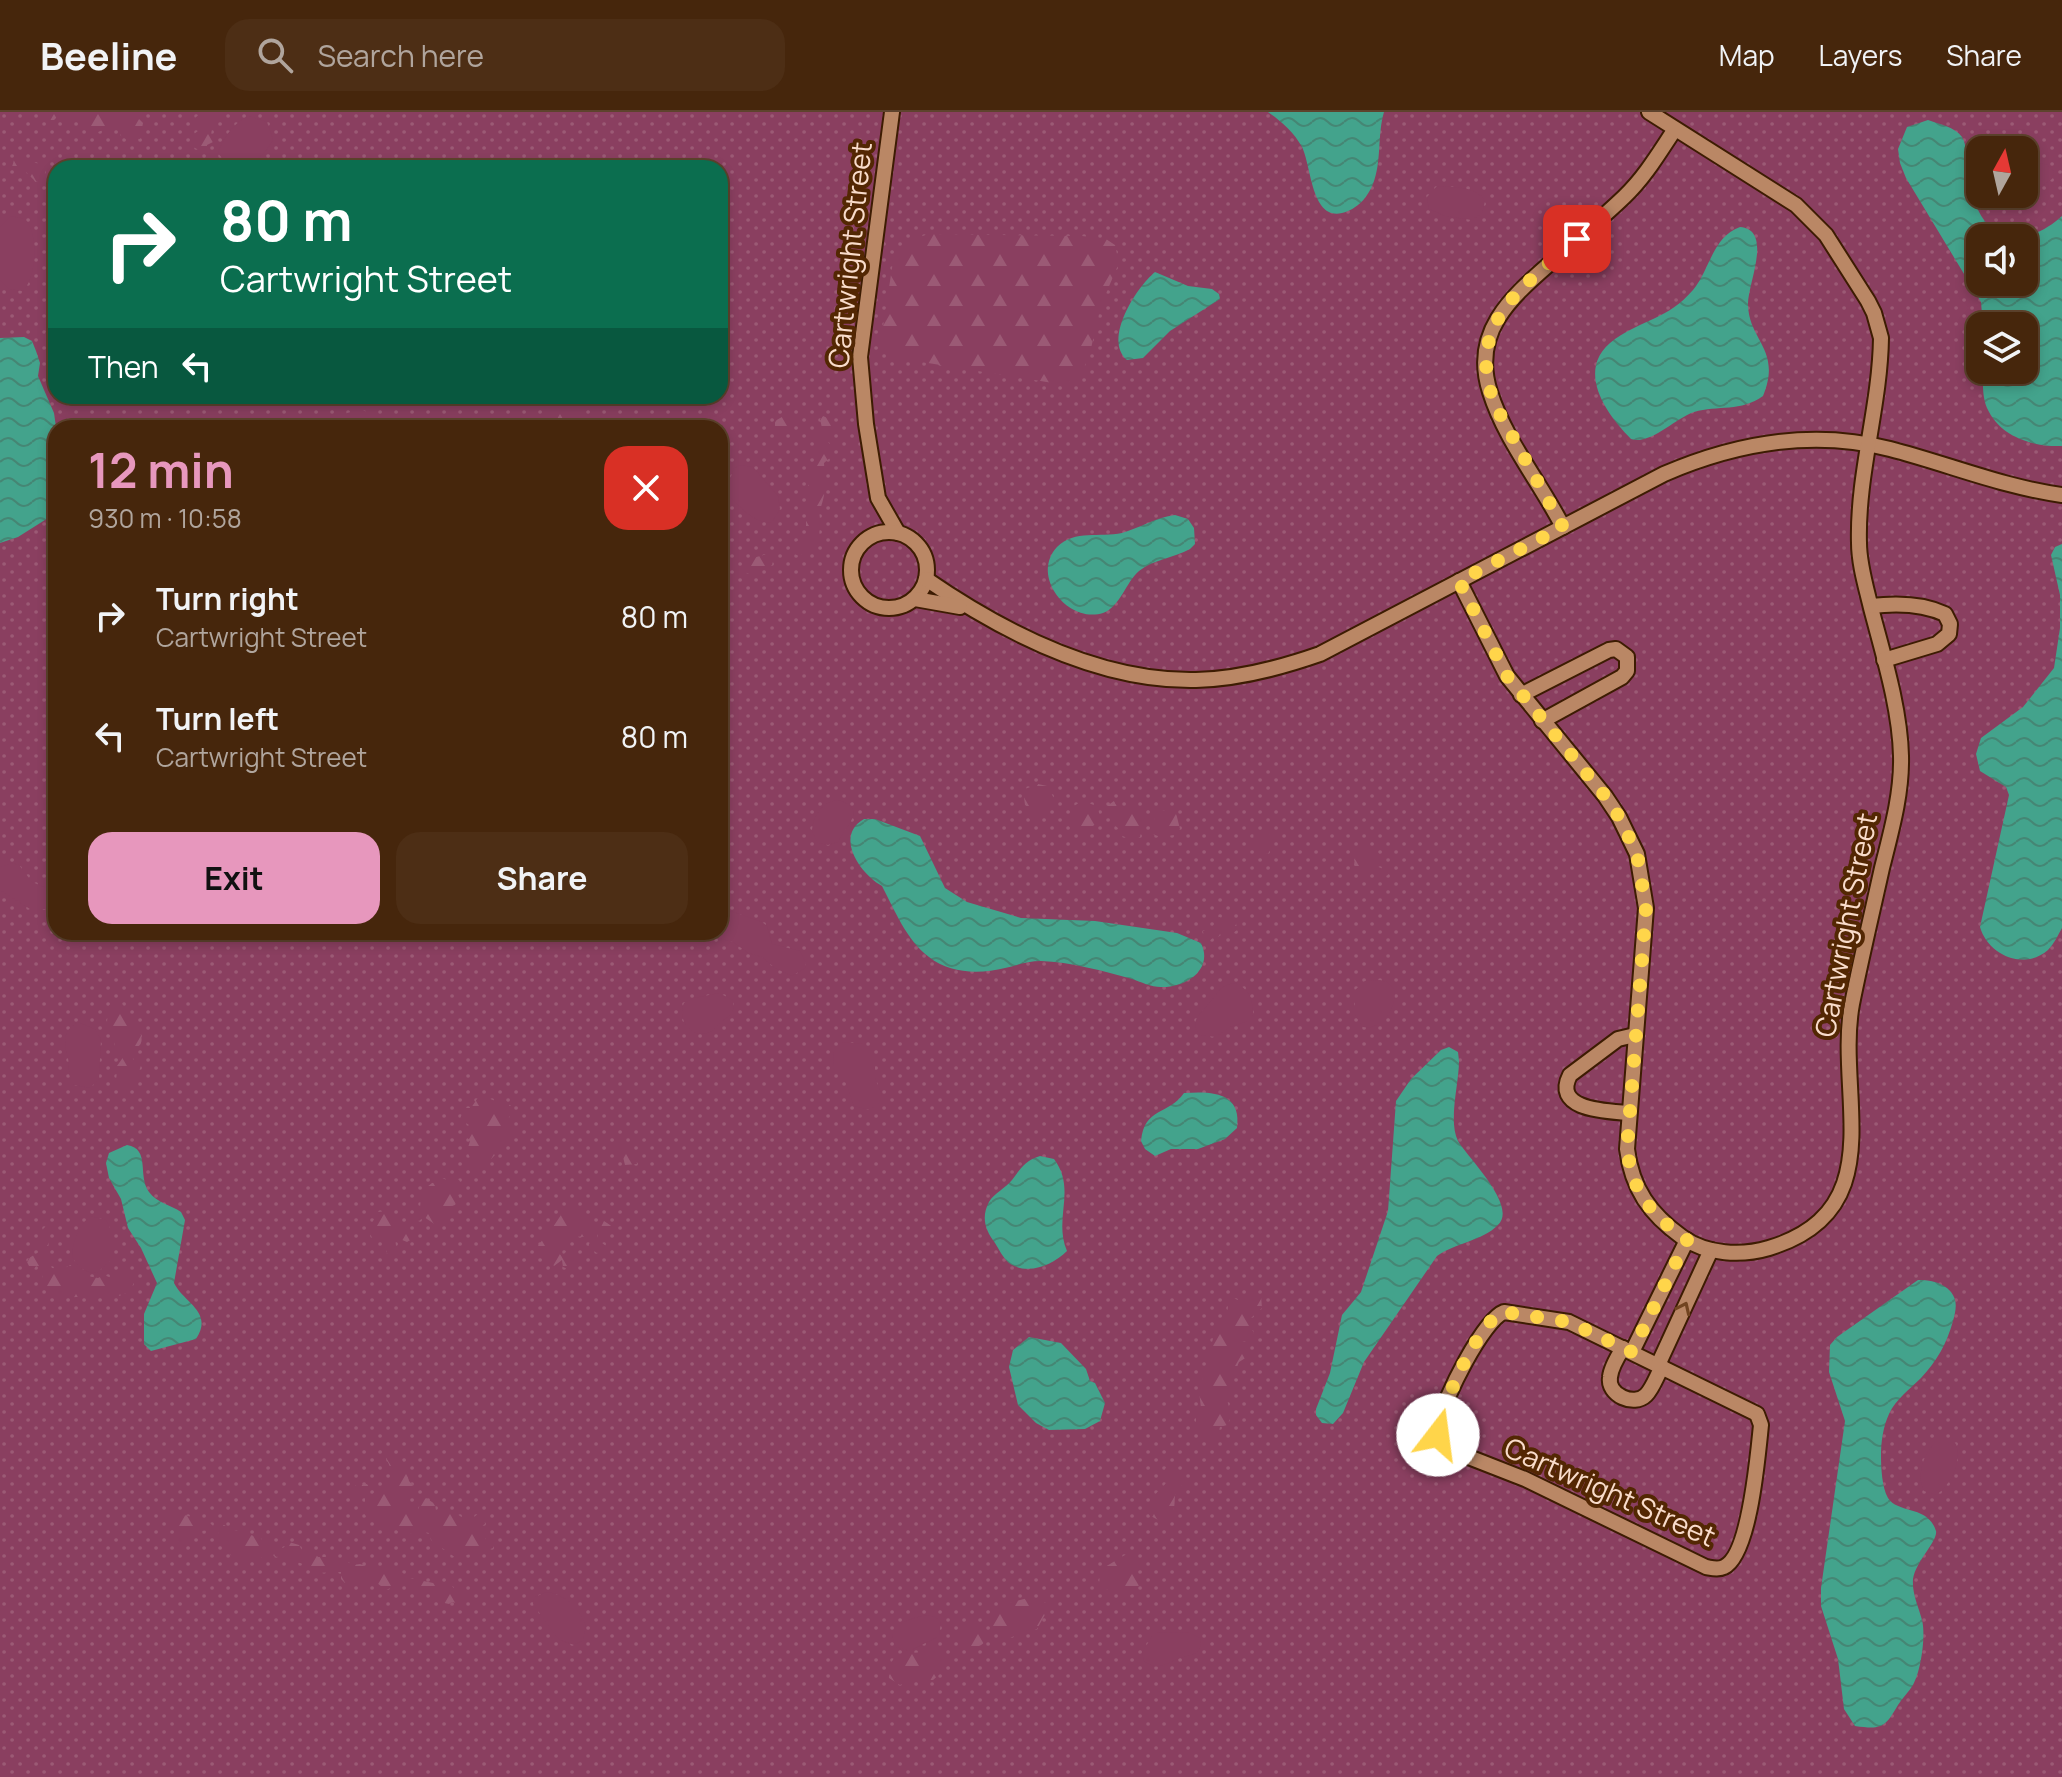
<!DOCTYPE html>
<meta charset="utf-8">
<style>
:root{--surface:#46260c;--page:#4d2e15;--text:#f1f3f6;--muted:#b0a59d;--line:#5e432d;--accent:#e797bd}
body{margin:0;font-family:Manrope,sans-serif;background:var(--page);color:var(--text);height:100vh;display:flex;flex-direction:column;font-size:30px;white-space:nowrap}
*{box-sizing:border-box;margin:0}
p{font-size:26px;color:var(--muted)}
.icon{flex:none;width:44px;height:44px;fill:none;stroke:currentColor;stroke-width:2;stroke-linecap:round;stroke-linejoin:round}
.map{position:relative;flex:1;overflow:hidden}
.details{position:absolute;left:48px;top:308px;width:680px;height:520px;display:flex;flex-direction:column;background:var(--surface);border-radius:24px;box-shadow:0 4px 12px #0003,0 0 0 2px var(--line)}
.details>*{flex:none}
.banner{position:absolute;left:48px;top:48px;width:680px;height:244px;border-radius:24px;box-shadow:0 4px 12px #0003,0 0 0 2px var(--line);background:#0b6e4f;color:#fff;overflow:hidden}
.needle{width:52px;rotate:8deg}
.controls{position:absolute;left:1966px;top:24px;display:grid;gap:16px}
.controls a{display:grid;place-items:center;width:72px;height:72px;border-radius:16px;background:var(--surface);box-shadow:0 4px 12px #0003,0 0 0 2px var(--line);font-size:40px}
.pin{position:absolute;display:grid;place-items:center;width:68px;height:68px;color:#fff;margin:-34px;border-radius:16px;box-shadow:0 4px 12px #0006}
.me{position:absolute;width:88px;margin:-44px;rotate:15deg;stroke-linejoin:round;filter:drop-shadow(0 0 6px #0008)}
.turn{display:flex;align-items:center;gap:28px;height:168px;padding:0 40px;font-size:36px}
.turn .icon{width:104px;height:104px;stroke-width:2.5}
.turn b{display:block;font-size:56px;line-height:68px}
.then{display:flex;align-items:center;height:76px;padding:0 40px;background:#0003;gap:16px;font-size:30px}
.round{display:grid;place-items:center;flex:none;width:84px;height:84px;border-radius:24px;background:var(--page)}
.summary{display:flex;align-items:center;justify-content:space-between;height:136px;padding:0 40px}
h1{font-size:48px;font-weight:700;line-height:60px;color:var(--accent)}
.primary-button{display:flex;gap:16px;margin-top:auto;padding:16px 40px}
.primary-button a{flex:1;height:92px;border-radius:24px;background:var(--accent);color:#111;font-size:32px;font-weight:700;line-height:92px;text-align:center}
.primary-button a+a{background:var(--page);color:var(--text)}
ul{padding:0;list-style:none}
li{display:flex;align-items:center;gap:24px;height:120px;padding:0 40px}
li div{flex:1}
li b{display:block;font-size:30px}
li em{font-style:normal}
header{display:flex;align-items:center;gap:48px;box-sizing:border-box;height:112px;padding:0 40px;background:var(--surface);border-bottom:2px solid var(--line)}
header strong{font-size:38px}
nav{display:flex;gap:44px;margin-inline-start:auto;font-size:28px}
.search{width:560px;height:72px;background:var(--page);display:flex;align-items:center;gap:20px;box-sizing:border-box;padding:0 28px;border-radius:24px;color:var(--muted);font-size:30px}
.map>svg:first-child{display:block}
.grass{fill:url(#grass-dots);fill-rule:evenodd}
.forest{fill:url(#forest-firs)}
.pitch{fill:#8a3f60}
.water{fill:url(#water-waves);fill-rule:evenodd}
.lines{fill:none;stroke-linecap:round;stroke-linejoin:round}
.minor-casing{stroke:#3d1c02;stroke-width:18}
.minor{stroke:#ba8765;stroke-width:14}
.oneway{stroke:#724420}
.route{stroke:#ffd54a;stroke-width:14;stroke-dasharray:0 25.2}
.labels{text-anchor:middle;stroke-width:8;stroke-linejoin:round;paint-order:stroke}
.street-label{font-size:28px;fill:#f9dccb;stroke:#532703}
</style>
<header>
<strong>Beeline</strong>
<div class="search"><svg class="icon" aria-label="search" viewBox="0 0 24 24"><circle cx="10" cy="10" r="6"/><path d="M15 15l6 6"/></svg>Search here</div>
<nav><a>Map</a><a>Layers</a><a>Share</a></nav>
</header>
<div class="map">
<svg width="2062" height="1665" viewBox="0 0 2062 1665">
<defs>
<pattern id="grass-dots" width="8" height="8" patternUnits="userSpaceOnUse" patternTransform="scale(2)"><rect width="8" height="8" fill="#8a3f60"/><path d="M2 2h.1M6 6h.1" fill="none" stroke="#9b5a75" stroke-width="1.8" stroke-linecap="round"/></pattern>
<pattern id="forest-firs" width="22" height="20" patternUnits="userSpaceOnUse" patternTransform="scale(2)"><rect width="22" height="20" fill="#8a3f60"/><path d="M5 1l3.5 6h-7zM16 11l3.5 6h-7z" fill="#9b5a75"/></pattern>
<pattern id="water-waves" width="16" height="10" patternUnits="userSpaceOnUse" patternTransform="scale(2)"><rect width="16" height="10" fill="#43a38c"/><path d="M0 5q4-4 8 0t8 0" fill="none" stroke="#458674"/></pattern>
</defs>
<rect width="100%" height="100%" fill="#5e3210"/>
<path class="grass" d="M0 0H2062V1665H0ZM1980 38H2024V82H1980ZM56 56H720V284H56ZM1980 126H2024V170H1980ZM1980 214H2024V258H1980ZM56 316H720V820H56Z"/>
<g class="forest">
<path d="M41 0H139V7L143 11 140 27 134 25 129 29 120 23V16L115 18 110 15 98 20 91 17 89 12 78 8 66 11 59 3 54 8H40L38 3Z"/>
<path d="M202 0H215L217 8 213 10 211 23 213 30 207 33V36L210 38 209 42 219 46 224 54 229 56H187L192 52 196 55 200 53 205 55 207 46 205 41 193 35 194 30 190 25 198 19 195 6Z"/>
<path d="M14 48 43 52 46 58 43 68 36 70 25 59 12 55Z"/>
<path d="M928 122 1082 124 1106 127 1115 133 1119 151 1101 193 1089 245 1078 268 1059 272 897 246 883 234 881 228 894 143 904 131Z"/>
<path d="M56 214V248L54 250 49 245 55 233 44 231 42 228 47 217Z"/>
<path d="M537 284H573L584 287 585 284H591L590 297 582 300 587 316H547L548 310 541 303 544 298 541 286Z"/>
<path d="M356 295 374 303 375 308H379V316H354L352 313 355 309 347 305V301L356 299Z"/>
<path d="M787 302 793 304C793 315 787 317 780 322L775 317V309Z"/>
<path d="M823 304 832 308 828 330 831 333 832 344 824 351C825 371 827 380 819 400 821 407 819 421 819 430L799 444 793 441 796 430 806 424V402L809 399C807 385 807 361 816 349 812 339 815 323 822 316L820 307Z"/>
<path d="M768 442 773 449 772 453 752 463 744 460C746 446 755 445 768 442Z"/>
<path d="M1038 672 1047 674 1055 688 1048 698 1040 697 1041 701 1031 709 1027 703 1030 696 1025 693 1024 685 1028 682 1025 677Z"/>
<path d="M1082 689 1097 694 1100 704 1098 713H1094L1087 720 1069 715 1074 706V694Z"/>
<path d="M1114 689 1120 700 1134 697 1145 701 1148 708 1145 718 1141 720 1140 725 1130 727 1120 723 1118 716 1110 709 1111 701 1107 698V694Z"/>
<path d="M1166 698 1176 701 1180 717 1174 723 1161 725 1152 722 1151 714 1158 699Z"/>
<path d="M1260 718 1274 724 1275 728 1268 742 1263 740 1259 742 1254 734 1256 727 1253 724Z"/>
<path d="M1365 735H1374L1379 742 1377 745 1379 752 1376 754 1386 758 1388 763 1381 766 1374 761 1369 763 1365 758 1359 759 1354 753 1356 741Z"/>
<path d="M1227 804 1236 811 1237 818 1226 826 1221 823 1218 825 1214 820V825L1208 830 1204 828 1203 819 1213 814 1219 805 1224 807Z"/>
<path d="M121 891C128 898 145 921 141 931 140 934 133 938 132 939L133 947 141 953 136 970 127 981 119 979C116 972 115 962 119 956L117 954 124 944 115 939 114 924C102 913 109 907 109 893Z"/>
<path d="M485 985 501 991 506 989 514 997 507 1009 513 1012 512 1025 508 1024 502 1038 496 1037V1042L491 1047 485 1046 476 1059H471V1048L467 1039 470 1029 463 1019 469 1013 460 1007 464 996H471L477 987Z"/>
<path d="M619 1033 624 1035 625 1041 635 1042 637 1052 625 1053 623 1045 616 1047 614 1039Z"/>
<path d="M441 1066 451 1069 456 1066 460 1069 456 1079 459 1085 455 1093 451 1094 444 1106 439 1107 436 1113 424 1105 419 1109 415 1107 420 1098 421 1080 432 1071 439 1070Z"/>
<path d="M564 1095H571L585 1102V1108L592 1110 595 1117 601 1115 604 1109 613 1115 612 1121H597L598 1128 606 1134V1138L597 1141 588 1135 590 1130 587 1125 568 1124 559 1141 562 1144 566 1140 570 1142 574 1140 577 1143 576 1155 570 1158 563 1155 562 1148 554 1154 538 1134 546 1123V1118L553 1115 561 1103 559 1098Z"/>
<path d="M387 1099 392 1101V1106H398L402 1112V1118L405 1120 409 1118 412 1127 407 1130 395 1125 396 1134 400 1138 397 1143 392 1144 386 1141 389 1133 384 1125 372 1126 370 1121 374 1116 372 1111 378 1100Z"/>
<path d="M46 1114 50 1118 47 1147 52 1156 63 1157 70 1153 87 1164 98 1166 104 1163 114 1167 119 1165 122 1156H127L135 1165C134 1179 122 1186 108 1185L105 1180 98 1177 96 1184 91 1182C78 1186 68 1186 55 1183L52 1178H46L42 1163 43 1155 36 1154 32 1160 27 1150 29 1146 39 1140V1130L44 1124 43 1117Z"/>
<path d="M1255 1182 1261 1184 1262 1196 1251 1206 1250 1216 1254 1220 1252 1228 1241 1230 1246 1238 1247 1245 1239 1250 1236 1257 1227 1264 1237 1279 1227 1287 1231 1305 1227 1313 1220 1315 1217 1326 1214 1330 1203 1327 1196 1315V1305L1201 1296 1199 1279 1218 1208 1227 1205 1228 1194 1233 1186 1243 1190Z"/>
<path d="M396 1345 402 1348 405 1355 404 1359 407 1361 409 1369 416 1377 410 1381 412 1385 405 1390 408 1399 418 1398 421 1389 426 1386 435 1392 436 1399 446 1395 449 1401 457 1402 463 1406 468 1403 474 1405 483 1398 485 1412 477 1417 486 1421 485 1427 493 1428V1436L488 1438V1442L473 1441 456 1446 431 1428 429 1421 420 1419 415 1424 408 1420 400 1421 393 1414 386 1416 381 1408 375 1410 365 1403V1385L361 1384 356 1388 349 1381 354 1373 361 1376 362 1373 367 1372 370 1377V1382H373L377 1377 383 1379 392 1371 393 1361 386 1346Z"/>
<path d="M1167 1354 1181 1362 1184 1370 1175 1383C1174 1397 1176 1404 1160 1409L1149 1403C1148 1385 1156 1383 1166 1371L1164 1359Z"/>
<path d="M173 1400 203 1408 205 1412 210 1411 214 1415 224 1413 232 1418 241 1419 243 1425 246 1422 260 1425 263 1429 274 1430 276 1436H283L289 1430 299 1433 303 1440 310 1435 318 1445H326L337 1452 346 1449 353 1453 360 1452 374 1457 384 1455 396 1456 409 1466 438 1472 448 1469 457 1480 468 1482 471 1486 462 1492 452 1490 449 1492 440 1490 433 1481 416 1479 418 1475 410 1472 404 1474 400 1472 386 1478 377 1471C366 1479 358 1470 345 1471L341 1467V1460L314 1461C306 1453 299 1448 288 1451L282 1443 277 1445 267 1441 257 1449 250 1447 242 1450 227 1441 225 1429 219 1425 218 1420C208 1416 200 1419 190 1423L189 1429 182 1432 174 1427V1417L169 1416 166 1404Z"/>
<path d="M1125 1443H1129L1135 1452 1140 1472 1132 1482 1126 1484 1099 1475 1100 1458Z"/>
<path d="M1032 1485 1046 1491 1047 1499 1037 1517 1009 1526 991 1516 990 1506 999 1493Z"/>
<circle cx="974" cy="1522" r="13"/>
<path d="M929 1537 934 1538 944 1548 942 1560 933 1568H913L900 1573 889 1566 888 1555 897 1542 925 1540Z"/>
</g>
<g class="pitch">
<path d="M249 4 267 10 273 27C263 50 235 66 218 41 222 27 235 9 249 4Z"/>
<path d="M2024 47 2048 53 2054 60 2052 67 2037 77 2029 90 2025 93 2012 91 2009 82H2024Z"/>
<path d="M1437 74C1453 75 1477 74 1485 89L1482 101 1472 108 1445 104 1429 97 1427 85Z"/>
<path d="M11 104 25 107C39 123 37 164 23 179L9 177 0 168V115Z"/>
<path d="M741 353 753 355 778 384 780 397 772 410C755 412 742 397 730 385L728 373 734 356Z"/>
<path d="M838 688C868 697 847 712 838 730L828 733 818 731 812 719C813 704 822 690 838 688Z"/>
<path d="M12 751 19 753 32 770 54 779V790L47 797H30L0 778V755Z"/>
<path d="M731 799 762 810 767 814 772 832 800 839 806 851 805 856 792 864 775 856 762 845 748 841 733 830 706 823 702 820H720V804Z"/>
<path d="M1380 868 1387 870 1394 877C1398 894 1382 919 1363 915L1355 903V878L1365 869Z"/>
<path d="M1235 871C1249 876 1254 890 1253 903L1248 909 1230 915 1216 925 1200 923C1188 909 1201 902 1210 890 1219 880 1220 873 1235 871Z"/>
<path d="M719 881 733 888C735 901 731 903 722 909 718 912 716 916 712 919 693 930 676 908 684 891L694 886Z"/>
<path d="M78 910 95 917 101 927 99 967 90 976 74 973C67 964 70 956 68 946 64 931 62 919 78 910Z"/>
<path d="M843 930 863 932 875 943V966L882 983 878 992 870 998 854 994 845 968 834 957 833 941Z"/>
<path d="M91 1104 106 1108 110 1116V1149L97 1161C85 1161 77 1155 72 1144 72 1131 80 1111 91 1104Z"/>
<path d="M1939 1327H1950L1956 1332C1962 1350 1951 1373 1936 1383L1924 1379C1915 1362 1925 1338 1939 1327Z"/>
<path d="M545 1480C564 1481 580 1497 586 1514L583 1528 574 1533 560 1528 556 1524 533 1492 534 1486Z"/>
<path d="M927 1503 935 1505 941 1510 939 1524 910 1539 896 1535 892 1524C899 1509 912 1506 927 1503Z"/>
<path d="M1157 1520 1190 1521 1200 1526C1204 1545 1188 1542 1175 1548 1162 1554 1157 1558 1144 1549L1142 1541 1152 1524Z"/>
</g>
<g class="water">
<path d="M1268 0H1384C1377 24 1382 49 1373 72 1368 84 1360 94 1348 99 1311 115 1312 55 1302 35 1294 20 1281 9 1268 0Z"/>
<path d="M1928 8C1939 12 1955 15 1962 25 1967 33 1966 46 1967 56 1970 82 1980 121 2011 125 2030 127 2049 116 2062 104V334C2033 335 2000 325 1987 296 1982 284 1983 270 1983 258H2024V214H1983L1981 190 1906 66 1900 51 1898 37 1907 15ZM1980 126H2024V170H1980Z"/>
<path d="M1740 115C1774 118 1747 173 1748 193 1749 229 1782 238 1763 284 1741 300 1718 293 1694 300 1674 307 1651 333 1631 327 1605 301 1574 256 1615 227 1642 208 1668 207 1693 178 1710 158 1712 125 1740 115Z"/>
<path d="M1155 160 1188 174 1212 177 1219 182 1220 187 1170 219 1143 246 1127 248C1103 227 1136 176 1155 160Z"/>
<path d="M24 225 32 229 36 239 40 251 38 264 54 301 56 315V401L18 425 0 431V226Z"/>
<path d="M1175 403 1188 407 1194 416 1195 432 1190 437C1174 446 1154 447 1139 459 1126 470 1120 495 1103 501 1068 512 1030 464 1057 435 1075 417 1100 426 1122 421 1140 416 1156 405 1175 403Z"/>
<path d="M2062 432V816C2058 823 2054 832 2048 838 2024 859 1988 843 1980 815L2009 683 2006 675 1980 659 1976 642 1981 626 2023 595 2054 556 2060 516V483L2051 443 2055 435Z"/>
<path d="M864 707H875L920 724 945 776 967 790 1021 806 1095 809 1177 821 1201 831C1214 858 1185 876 1161 875 1151 875 1141 870 1132 867 1104 859 1070 850 1041 849 1028 849 1018 853 1005 856 980 862 950 862 929 845 907 829 894 797 882 774 860 762 834 724 864 707Z"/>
<path d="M1449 935 1458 940 1459 949C1459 972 1448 1009 1458 1029 1468 1046 1518 1094 1498 1113 1482 1129 1455 1131 1437 1144L1364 1250 1343 1301 1333 1312 1322 1311 1316 1303V1297L1330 1261 1342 1203 1361 1180 1388 1099 1396 989 1411 967 1441 938Z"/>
<path d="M1184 981C1212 979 1242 980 1237 1016L1225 1027 1198 1037H1171L1155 1044 1145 1037 1141 1029C1144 995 1169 1003 1184 981Z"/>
<path d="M127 1033C151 1037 137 1063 149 1080 157 1091 171 1093 181 1100L185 1108 174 1171C184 1191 214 1200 196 1227L151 1239 144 1232V1202L157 1171 141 1136 128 1116 121 1087 109 1066 106 1051 109 1041Z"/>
<path d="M1040 1044 1054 1047C1077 1078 1053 1106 1067 1139 1053 1153 1028 1164 1009 1151 1003 1146 999 1137 995 1131 985 1118 981 1105 989 1090 994 1081 1006 1076 1012 1068 1020 1057 1026 1048 1040 1044Z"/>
<path d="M1918 1168C1931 1168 1942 1170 1951 1180 1958 1189 1956 1198 1953 1209 1947 1231 1937 1249 1921 1266 1910 1277 1896 1287 1889 1302 1883 1315 1881 1330 1881 1344 1881 1355 1882 1376 1888 1386 1898 1402 1928 1393 1936 1419 1938 1429 1916 1449 1913 1467 1912 1482 1918 1493 1922 1508 1926 1524 1921 1559 1913 1573 1909 1580 1902 1586 1898 1593 1885 1615 1883 1618 1855 1614L1844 1597 1838 1547 1821 1494V1476L1845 1309 1829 1260 1830 1233 1837 1225Z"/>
<path d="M1029 1225 1061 1231 1086 1257 1090 1269 1095 1271 1105 1291 1100 1309 1085 1317 1049 1318 1036 1311 1018 1293 1009 1255 1013 1238Z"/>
</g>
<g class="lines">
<defs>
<g id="minor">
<path d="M892 0 860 245 866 312 878 386 898 421"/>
<path d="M1563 415C1540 370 1505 328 1490 280 1470 218 1514 183 1555 147 1578 126 1602 106 1624 85 1645 65 1659 41 1675 17"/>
<circle cx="889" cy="458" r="38"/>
<path d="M926 467C1003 520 1099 570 1196 568 1239 567 1280 556 1320 542L1664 362C1736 331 1813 317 1890 337 1948 352 2003 375 2062 383"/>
<path d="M1459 469 1507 564 1605 684 1619 705 1637 742 1646 796 1627 1037C1632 1077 1650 1102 1682 1125 1707 1143 1742 1144 1769 1136 1894 1098 1835 983 1852 892 1861 847 1872 801 1882 756 1891 720 1902 682 1901 644 1900 596 1883 542 1871 496 1866 475 1859 452 1859 431 1857 362 1880 295 1881 226L1874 201 1868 189 1826 123 1796 93 1649 0"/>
<path d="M915 487 960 495"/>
<path d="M1871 494C1896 491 1922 491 1945 502L1950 512 1949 522 1937 532 1884 548"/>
<path d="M1521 583 1609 538 1616 537 1627 545V559L1622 565 1542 609"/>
<path d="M1628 1001C1606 999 1552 998 1570 963L1618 927 1635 923"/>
<path d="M1504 1200 1569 1210 1757 1302 1761 1313C1758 1341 1750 1443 1724 1455 1718 1458 1712 1456 1706 1455L1525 1367 1443 1335C1439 1326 1437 1319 1439 1310 1444 1287 1483 1208 1504 1200Z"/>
<path d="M1623 1236C1618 1244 1611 1255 1610 1265 1607 1283 1634 1295 1646 1283 1653 1276 1657 1263 1662 1255"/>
<path d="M1632 1240 1687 1128"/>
<path d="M1658 1253 1711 1138"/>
</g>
</defs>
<use href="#minor" class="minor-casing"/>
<use href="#minor" class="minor"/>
</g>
<defs><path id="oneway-chevron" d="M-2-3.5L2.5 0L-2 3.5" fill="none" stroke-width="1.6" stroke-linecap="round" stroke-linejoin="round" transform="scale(2)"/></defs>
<use class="oneway" href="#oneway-chevron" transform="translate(1684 1196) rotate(-65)"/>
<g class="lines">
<path class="route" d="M1438 1323C1441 1293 1474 1223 1497 1203L1504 1200 1569 1210 1632 1240 1687 1128C1651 1102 1633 1082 1627 1037L1646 796 1637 742 1619 705 1605 684 1507 564 1459 469 1563 415 1496 295C1462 213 1523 175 1577 127"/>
</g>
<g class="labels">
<g class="street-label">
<text transform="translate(850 143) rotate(-84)" y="10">Cartwright Street</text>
<text transform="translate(1846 813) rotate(-79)" y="10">Cartwright Street</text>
<text transform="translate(1610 1380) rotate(24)" y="10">Cartwright Street</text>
</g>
</g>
</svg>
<div class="controls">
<a><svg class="needle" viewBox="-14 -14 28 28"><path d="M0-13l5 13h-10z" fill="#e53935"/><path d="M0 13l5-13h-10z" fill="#b0a59d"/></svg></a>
<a><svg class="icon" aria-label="sound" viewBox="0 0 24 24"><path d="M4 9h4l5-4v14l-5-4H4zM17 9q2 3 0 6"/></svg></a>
<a><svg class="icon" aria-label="layers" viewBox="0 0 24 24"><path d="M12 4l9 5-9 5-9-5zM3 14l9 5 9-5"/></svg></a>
</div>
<div class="pin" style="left:1577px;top:127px;background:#d93025"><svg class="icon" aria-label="arrive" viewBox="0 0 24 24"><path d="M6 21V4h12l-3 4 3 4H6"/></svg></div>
<svg class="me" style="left:1438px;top:1323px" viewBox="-20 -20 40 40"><circle r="19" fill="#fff"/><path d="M0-13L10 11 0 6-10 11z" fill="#ffd54a"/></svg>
<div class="banner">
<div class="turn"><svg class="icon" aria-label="right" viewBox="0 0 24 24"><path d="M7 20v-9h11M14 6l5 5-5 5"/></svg><div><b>80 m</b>Cartwright Street</div></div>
<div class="then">Then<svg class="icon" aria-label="left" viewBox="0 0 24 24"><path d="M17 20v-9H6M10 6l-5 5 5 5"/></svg></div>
</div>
<section class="details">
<div class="summary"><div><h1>12 min</h1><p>930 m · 10:58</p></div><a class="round" style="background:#d93025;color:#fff"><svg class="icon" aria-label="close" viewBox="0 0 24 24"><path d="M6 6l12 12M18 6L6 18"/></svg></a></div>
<ul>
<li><svg class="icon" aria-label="right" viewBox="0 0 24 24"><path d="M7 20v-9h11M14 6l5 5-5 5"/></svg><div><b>Turn right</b><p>Cartwright Street</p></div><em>80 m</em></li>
<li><svg class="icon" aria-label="left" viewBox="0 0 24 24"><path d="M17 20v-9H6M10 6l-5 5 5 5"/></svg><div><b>Turn left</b><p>Cartwright Street</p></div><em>80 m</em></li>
</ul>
<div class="primary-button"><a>Exit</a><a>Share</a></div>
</section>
</div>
